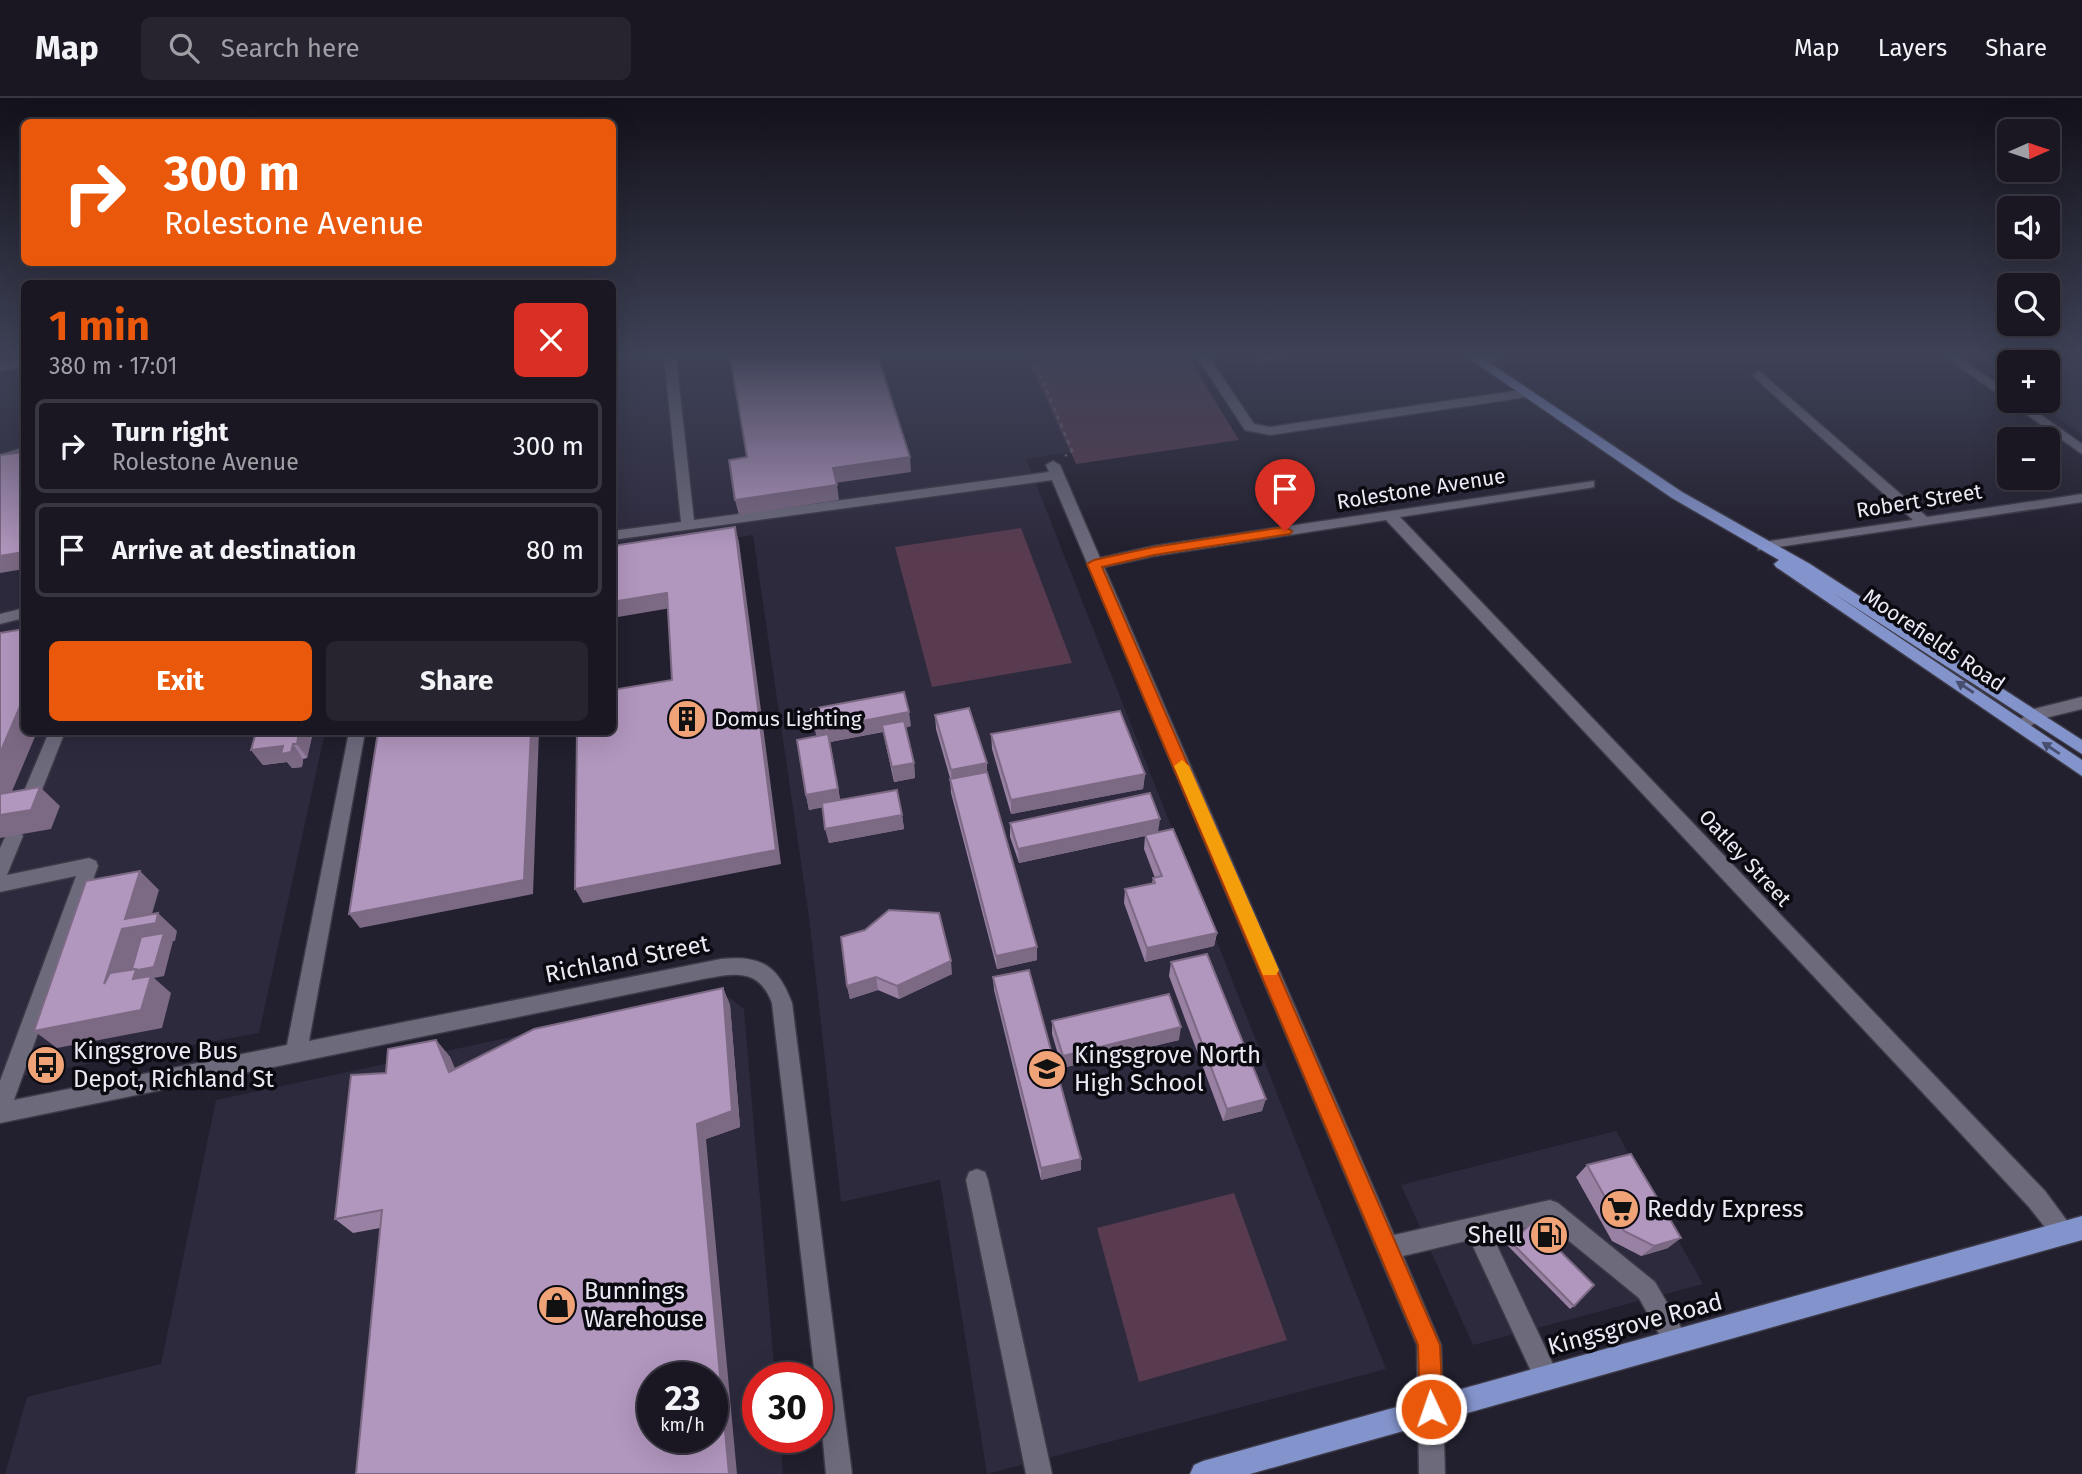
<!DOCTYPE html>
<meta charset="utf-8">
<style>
:root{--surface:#1a1722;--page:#27242f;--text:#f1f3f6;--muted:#9f9fa5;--line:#383640;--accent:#ea580c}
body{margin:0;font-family:"Fira Sans",sans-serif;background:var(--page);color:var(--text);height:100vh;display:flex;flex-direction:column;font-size:26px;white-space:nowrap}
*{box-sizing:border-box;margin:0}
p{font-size:23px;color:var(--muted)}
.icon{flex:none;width:38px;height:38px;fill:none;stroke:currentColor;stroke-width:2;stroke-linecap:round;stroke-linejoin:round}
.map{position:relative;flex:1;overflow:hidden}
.side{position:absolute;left:21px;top:182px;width:595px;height:455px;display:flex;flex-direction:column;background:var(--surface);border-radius:10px;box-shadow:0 7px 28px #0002,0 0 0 2px var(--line)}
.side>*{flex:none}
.banner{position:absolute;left:21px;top:21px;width:595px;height:147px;border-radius:10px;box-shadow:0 7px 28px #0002,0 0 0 2px var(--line);background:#ea580c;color:#fff;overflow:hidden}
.needle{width:46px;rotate:87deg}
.buttons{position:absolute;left:1997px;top:21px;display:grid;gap:14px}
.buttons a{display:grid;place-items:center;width:63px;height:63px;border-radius:10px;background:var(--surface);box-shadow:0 7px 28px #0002,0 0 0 2px var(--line);font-size:35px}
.speed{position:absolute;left:637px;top:1264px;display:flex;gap:14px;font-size:35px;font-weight:700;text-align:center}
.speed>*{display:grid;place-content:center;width:91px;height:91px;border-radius:50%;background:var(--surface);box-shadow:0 7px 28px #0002,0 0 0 2px var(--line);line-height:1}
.speed small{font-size:18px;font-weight:400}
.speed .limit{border:10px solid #d22;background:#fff;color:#111}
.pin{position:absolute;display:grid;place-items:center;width:60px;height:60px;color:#fff;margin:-72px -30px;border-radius:50% 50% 50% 0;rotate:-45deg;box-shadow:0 0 7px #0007}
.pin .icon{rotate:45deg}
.me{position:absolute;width:77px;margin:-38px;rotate:357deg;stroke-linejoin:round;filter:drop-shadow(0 0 5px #0008)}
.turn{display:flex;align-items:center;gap:24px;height:147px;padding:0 28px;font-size:32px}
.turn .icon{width:91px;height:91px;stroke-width:2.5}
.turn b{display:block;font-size:49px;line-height:60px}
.round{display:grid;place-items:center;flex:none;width:74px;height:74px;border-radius:10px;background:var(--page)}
.headline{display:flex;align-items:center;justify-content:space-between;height:119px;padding:0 28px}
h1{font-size:42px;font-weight:700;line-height:52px;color:var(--accent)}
.cta{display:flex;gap:14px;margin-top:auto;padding:14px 28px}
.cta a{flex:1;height:80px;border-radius:10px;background:var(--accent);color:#fff;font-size:28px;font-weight:700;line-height:80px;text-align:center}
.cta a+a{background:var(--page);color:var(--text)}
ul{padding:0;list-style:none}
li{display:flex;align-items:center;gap:21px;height:94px;margin:0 14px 10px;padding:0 14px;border:4px solid var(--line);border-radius:10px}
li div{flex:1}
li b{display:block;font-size:26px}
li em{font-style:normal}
header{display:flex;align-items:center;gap:42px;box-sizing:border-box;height:98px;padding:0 35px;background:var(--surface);border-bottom:2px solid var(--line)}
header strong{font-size:33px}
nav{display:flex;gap:38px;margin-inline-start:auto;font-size:24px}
.search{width:490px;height:63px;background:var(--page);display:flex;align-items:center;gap:18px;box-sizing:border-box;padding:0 24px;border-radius:10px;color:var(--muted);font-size:26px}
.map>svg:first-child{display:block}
.built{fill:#2e2a3e;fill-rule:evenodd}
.green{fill:#583b4f}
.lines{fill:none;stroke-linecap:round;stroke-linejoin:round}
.minor-casing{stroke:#3d3a47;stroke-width:3}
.major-casing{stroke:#3d3a47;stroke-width:3}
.path{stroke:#676572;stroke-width:2.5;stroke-dasharray:4.5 4.5;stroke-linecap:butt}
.minor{fill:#6d6a7c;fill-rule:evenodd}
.major{fill:#8393cb;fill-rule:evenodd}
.wall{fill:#9881a3}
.shaded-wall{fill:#7c6984}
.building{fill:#b196bd;stroke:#7c6984;stroke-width:2;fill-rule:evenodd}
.oneway{fill:#474e6e}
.route{fill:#ea580c;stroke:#983908;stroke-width:2}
.slow{fill:#f59e0b}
.labels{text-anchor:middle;stroke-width:7;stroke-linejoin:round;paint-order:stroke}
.street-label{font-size:21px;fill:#ebe9f4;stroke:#0b0a11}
.poi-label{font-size:21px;fill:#ebe9f4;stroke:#0b0a11;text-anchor:start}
.near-street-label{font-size:24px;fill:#ebe9f4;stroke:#0b0a11}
.near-poi-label{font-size:24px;fill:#ebe9f4;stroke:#0b0a11;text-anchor:start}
</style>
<header>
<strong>Map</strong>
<div class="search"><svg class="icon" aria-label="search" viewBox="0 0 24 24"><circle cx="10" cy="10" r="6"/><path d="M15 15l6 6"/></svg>Search here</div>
<nav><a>Map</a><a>Layers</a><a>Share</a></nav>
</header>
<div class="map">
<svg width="2082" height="1376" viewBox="0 0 2082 1376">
<rect width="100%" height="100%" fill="#221f2e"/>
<g class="built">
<path d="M0 259H24V536L0 539Z"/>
<path d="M613 259H1027L1071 354 1026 361 1386 1271 987 1376 940 1082 841 1104 809 819 753 437 613 458Z"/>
<path d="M2082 264V337L2034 303H2048V269Z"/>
<path d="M0 568 24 634H325L259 935 0 982Z"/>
<path d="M708 897 730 900 744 911 775 1279H758V1339H780L783 1376H5L27 1299 161 1266 216 1002ZM653 1279H712V1339H653Z"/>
<path d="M1616 1033 1703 1186 1473 1247 1401 1087Z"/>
</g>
<g class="green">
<path d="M1027 259H1188L1239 342 1076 366Z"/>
<path d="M1021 430 1072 565 932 589 895 449Z"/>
<path d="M1234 1095 1287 1242 1139 1284 1097 1130Z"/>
</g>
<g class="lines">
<defs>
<g id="minor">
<path d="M664 259H676L694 422 1049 374 1046 367 1053 363 1060 367 1100 460 1154 448 1594 383V389L1589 390 1400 419 2045 1093 2076 1135 2072 1143 2064 1147 2056 1143 2029 1109 1938 1011 1386 422 1154 458 1104 469 1394 1137 1550 1102 1558 1105 1655 1184 1689 1243 1686 1252 1677 1255 1668 1252 1639 1200 1547 1125 1492 1137 1559 1279 1556 1288 1547 1291 1538 1288 1470 1142 1403 1158 1441 1247 1445 1376H1419L1417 1247 1052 382 612 442V433L681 424Z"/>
<path d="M1197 259H1209L1254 326 1270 329 1528 291 1534 295 1528 299 1270 337 1245 332Z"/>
<path d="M1486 259H1503L1481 268 1475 264Z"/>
<path d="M1946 259H1959L2009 294V303H2021L2082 346V356Z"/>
<path d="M24 261V269L0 273V265Z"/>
<path d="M1759 273 1927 419 2082 396V404L1758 452V446L1763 444 1913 422 1755 280 1753 277Z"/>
<path d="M24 349V357L0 366V357Z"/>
<path d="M24 510V520L0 526V516Z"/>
<path d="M2082 599V611L2045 620 2021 633 2013 627 2034 611Z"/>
<path d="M49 634H65L34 712 31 717H19L16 712Z"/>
<path d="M349 634H365L309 943 721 861C762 857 778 868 792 905L852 1376H826L817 1279H815L772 905C759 870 735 875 703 881L0 1025V983L76 778 0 794V750L8 733H20L23 738 7 777 89 760 96 763 98 768 14 1002 287 947Z"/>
<path d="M977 1071 985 1074 988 1082 1052 1376H1026L966 1082 969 1074Z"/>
</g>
<g id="major">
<path d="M1467 259H1481L1682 394 1810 466 2082 642V656L1833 495 2082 662V678L1776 469 1774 466 1779 462 1672 400Z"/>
<path d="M2082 1118V1142L1250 1376H1190L1194 1367 1203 1363Z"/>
</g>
</defs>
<use href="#minor" class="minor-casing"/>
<use href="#major" class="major-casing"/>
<path class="path" d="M1033 259 1072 353 1065 358"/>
<use href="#minor" class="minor"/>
<use href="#major" class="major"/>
</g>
<g class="wall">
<path d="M935 617 987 665V676L1037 849V862L997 871 951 695 950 680 936 631Z"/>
<path d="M911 628 905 630 914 665 915 680 894 684 883 634 830 644 840 702 902 717 904 731 829 745 822 709 809 712 806 697 816 638Z"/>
<path d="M313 634 307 660 303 661 302 669 292 670 287 664 263 667 251 652Z"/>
<path d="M991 636 1145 676 1143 691 1011 716 992 651Z"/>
<path d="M1010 725 1159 734 1217 835 1214 848 1145 864 1124 805 1125 791 1152 785 1153 780H1155L1144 751 1145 738 1019 765 1010 739Z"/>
<path d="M841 839 952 876 899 901 878 892 850 901 847 888Z"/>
<path d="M1171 864 1262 1013 1223 1023 1169 878Z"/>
<path d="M993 879 1081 1061V1072L1041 1082 994 892Z"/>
<path d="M723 890 730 907 740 1029 706 1041 380 1130 353 1135 335 1121 386 975 436 942 450 959 455 971Z"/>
<path d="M1052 923 1179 942 1062 970 1052 936Z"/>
<path d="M1587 1067 1668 1150 1641 1158 1612 1143 1576 1079Z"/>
<path d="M1532 1125 1574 1208 1570 1211 1508 1148Z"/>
</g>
<g class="shaded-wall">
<path d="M1258 259H1294L1257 264Z"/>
<path d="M910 359 911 374 835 385 833 370Z"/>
<path d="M837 387 839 402 739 417 735 402Z"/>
<path d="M735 429 739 444 781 766 583 805 575 791 776 752Z"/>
<path d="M24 454V471L0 475V458Z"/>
<path d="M667 495 671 510 612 520V504Z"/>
<path d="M24 599V634H37L2 717 40 689 60 708 51 731 0 740V655Z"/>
<path d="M909 614 911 628 830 644 841 706 809 712 806 697 818 646 815 632Z"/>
<path d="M299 634H313L307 660 297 646Z"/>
<path d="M531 634H539L533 796 360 830 349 816Z"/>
<path d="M293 646 303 661 302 669 292 670 287 664 263 667 251 652Z"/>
<path d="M914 665 915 680 894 684 892 669Z"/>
<path d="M987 665V679L952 687 951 672Z"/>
<path d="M1145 676 1143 691 1011 716V702Z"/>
<path d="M902 717 904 731 829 745 825 731Z"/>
<path d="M1160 721 1158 735 1019 765 1018 751Z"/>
<path d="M140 773 159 792 149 826 158 815 177 833 175 843H173L164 878 154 880 171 895 162 930 57 950 34 933 104 886Z"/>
<path d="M1217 835 1214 848 1145 864 1147 850Z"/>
<path d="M1037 849V862L997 871 996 858Z"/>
<path d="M951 863 952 876 899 901 897 888Z"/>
<path d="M876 879 878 892 850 901 847 888Z"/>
<path d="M723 890 730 907 740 1029 706 1041 737 1376H729L697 1026Z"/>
<path d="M1181 929 1179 942 1062 970 1063 958Z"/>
<path d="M436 942 450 959 463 990 449 974Z"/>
<path d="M1266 1001 1262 1013 1223 1023 1227 1011Z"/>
<path d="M1081 1061V1072L1041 1082V1070Z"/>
<path d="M1681 1140 1668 1150 1641 1158 1654 1148Z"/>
</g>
<g class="building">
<path d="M730 259H878L910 359 833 370 837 387 735 402 729 362 747 359Z"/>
<path d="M24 354V454L0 458V357Z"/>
<path d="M735 429 776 752 575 791 577 634H612V592L672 582 667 495 612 504V448Z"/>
<path d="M24 531V599L0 655V535Z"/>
<path d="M904 594 909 614 815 632 811 611Z"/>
<path d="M969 610 987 665 951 672 935 617Z"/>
<path d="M1120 613 1145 676 1011 702 991 636Z"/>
<path d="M904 623 914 665 892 669 882 627Z"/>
<path d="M256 634H299L297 646H293L291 654 281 656 283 648 251 652Z"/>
<path d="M378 634H531L524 782 349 816Z"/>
<path d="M828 636 838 691 806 697 797 642Z"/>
<path d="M987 674 1037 849 996 858 950 681Z"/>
<path d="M40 689 31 712 0 717V696Z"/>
<path d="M897 692 902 717 825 731 822 705Z"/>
<path d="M1150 695 1160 721 1018 751 1010 725Z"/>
<path d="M1173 731 1217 835 1147 850 1125 791 1155 785 1153 780 1162 778 1145 737Z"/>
<path d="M140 773 125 821 158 815 156 825 122 831 104 886 110 875 136 871 133 881 151 878 141 912 34 933 86 783Z"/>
<path d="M889 812 939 815 951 863 897 888 876 879 847 888 841 839 865 832Z"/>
<path d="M164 835 154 869 138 872 136 871H132L141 839Z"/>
<path d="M1207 856 1266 1001 1227 1011 1171 864Z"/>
<path d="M1029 872 1081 1061 1041 1070 993 879Z"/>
<path d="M723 890 732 1013 697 1026 729 1376H356L382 1112 335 1121 351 977 386 975 388 951 436 942 449 974 534 931ZM653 1279H712V1339H653Z"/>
<path d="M1169 896 1181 929 1063 958 1052 923Z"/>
<path d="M1631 1056 1681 1140 1654 1148 1624 1133 1587 1067Z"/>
<path d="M1532 1125 1594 1187 1574 1208 1511 1144Z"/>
</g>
<defs><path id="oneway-solid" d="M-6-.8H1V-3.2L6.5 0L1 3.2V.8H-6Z" transform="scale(1.75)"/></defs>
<g class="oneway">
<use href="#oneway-solid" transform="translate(1965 589) rotate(-147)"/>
<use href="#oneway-solid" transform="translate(2051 650) rotate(-146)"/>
</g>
<linearGradient id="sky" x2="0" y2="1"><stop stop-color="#131119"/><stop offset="0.57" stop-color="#3e4257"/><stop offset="1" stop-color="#3e4257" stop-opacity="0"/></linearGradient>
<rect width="2082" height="451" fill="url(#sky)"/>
<path class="route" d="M1285 429 1292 433 1290 436 1154 457 1102 469 1440 1247 1443 1311 1439 1320 1431 1323 1423 1320 1420 1311 1418 1247 1087 466 1094 462 1154 449Z"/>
<path class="slow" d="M1182 662 1189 668 1279 872 1276 877H1263L1261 872 1174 668Z"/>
<defs>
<symbol id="building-disc" viewBox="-11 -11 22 22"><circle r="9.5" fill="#efa377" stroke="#0b0a11"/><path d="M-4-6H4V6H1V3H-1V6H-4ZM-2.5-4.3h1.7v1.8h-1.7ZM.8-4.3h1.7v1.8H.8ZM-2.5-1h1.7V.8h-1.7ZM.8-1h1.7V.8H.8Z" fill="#111"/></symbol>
<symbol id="bus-disc" viewBox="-11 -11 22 22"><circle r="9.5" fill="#efa377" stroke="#0b0a11"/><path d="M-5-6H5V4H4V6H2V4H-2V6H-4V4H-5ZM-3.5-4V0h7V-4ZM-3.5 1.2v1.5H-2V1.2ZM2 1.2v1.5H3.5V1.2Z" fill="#111"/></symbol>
<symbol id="school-disc" viewBox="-11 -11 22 22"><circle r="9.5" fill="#efa377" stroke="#0b0a11"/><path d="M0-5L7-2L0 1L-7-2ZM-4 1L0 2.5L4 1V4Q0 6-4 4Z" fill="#111"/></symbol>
<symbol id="supermarket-disc" viewBox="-11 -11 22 22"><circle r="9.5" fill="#efa377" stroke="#0b0a11"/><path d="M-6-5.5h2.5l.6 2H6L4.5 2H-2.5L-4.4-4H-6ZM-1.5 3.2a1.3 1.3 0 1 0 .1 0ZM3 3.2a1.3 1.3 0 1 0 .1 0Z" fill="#111"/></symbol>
<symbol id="fuel-disc" viewBox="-11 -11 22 22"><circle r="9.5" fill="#efa377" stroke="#0b0a11"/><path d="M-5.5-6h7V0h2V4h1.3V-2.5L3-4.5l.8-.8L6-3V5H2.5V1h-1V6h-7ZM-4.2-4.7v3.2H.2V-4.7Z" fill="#111"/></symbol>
<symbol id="shop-disc" viewBox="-11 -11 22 22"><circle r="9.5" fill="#efa377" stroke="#0b0a11"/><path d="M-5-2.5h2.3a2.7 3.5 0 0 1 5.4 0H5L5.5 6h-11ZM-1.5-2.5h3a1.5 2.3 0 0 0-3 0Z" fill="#111"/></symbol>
</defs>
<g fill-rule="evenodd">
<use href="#building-disc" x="665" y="599" width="44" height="44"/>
<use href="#bus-disc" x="24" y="945" width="44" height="44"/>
<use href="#school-disc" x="1025" y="949" width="44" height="44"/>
<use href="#supermarket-disc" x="1598" y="1089" width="44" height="44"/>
<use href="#fuel-disc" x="1527" y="1115" width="44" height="44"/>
<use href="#shop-disc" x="535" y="1185" width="44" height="44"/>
</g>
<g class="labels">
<g class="street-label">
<text transform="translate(1421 391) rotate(-9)" y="7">Rolestone Avenue</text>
<text transform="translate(1919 403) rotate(-9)" y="7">Robert Street</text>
<text transform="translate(1934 542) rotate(34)" y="7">Moorefields Road</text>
<text transform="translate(1745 760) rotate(47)" y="7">Oatley Street</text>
</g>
<g class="poi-label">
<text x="714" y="628">Domus Lighting</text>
</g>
<g class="near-street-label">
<text transform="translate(627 861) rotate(-11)" y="8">Richland Street</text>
<text transform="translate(1635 1226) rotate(-15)" y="8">Kingsgrove Road</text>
</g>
<g class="near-poi-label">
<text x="73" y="961">Kingsgrove Bus<tspan x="73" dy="28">Depot, Richland St</tspan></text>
<text x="1074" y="965">Kingsgrove North<tspan x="1074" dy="28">High School</tspan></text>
<text x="1647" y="1119">Reddy Express</text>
<text x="1522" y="1145" text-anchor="end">Shell</text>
<text x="584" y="1201">Bunnings<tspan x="584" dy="28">Warehouse</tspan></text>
</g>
</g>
</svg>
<div class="buttons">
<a><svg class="needle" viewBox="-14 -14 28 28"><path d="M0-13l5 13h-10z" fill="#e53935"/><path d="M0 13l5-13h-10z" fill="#9f9fa5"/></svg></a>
<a><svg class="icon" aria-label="sound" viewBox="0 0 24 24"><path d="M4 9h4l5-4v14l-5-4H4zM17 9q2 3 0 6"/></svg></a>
<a><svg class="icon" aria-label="search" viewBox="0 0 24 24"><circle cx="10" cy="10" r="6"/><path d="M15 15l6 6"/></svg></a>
<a>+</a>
<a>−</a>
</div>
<div class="speed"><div>23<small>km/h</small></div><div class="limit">30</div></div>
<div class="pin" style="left:1285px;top:433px;background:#d93025"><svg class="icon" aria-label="arrive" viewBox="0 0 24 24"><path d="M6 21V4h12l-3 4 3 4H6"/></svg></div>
<svg class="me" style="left:1431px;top:1311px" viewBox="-20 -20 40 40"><circle r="17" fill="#ea580c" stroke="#fff" stroke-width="3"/><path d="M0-11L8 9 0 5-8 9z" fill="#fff"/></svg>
<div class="banner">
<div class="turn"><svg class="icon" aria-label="right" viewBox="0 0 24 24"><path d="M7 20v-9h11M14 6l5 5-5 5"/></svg><div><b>300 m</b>Rolestone Avenue</div></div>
</div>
<section class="side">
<div class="headline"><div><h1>1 min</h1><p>380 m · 17:01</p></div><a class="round" style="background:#d93025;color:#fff"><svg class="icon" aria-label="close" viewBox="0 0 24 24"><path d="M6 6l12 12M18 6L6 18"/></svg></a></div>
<ul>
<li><svg class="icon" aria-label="right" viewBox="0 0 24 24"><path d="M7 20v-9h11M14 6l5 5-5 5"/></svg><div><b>Turn right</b><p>Rolestone Avenue</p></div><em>300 m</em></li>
<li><svg class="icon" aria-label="arrive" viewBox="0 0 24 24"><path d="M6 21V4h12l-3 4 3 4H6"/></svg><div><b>Arrive at destination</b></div><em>80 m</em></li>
</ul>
<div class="cta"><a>Exit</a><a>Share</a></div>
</section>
</div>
